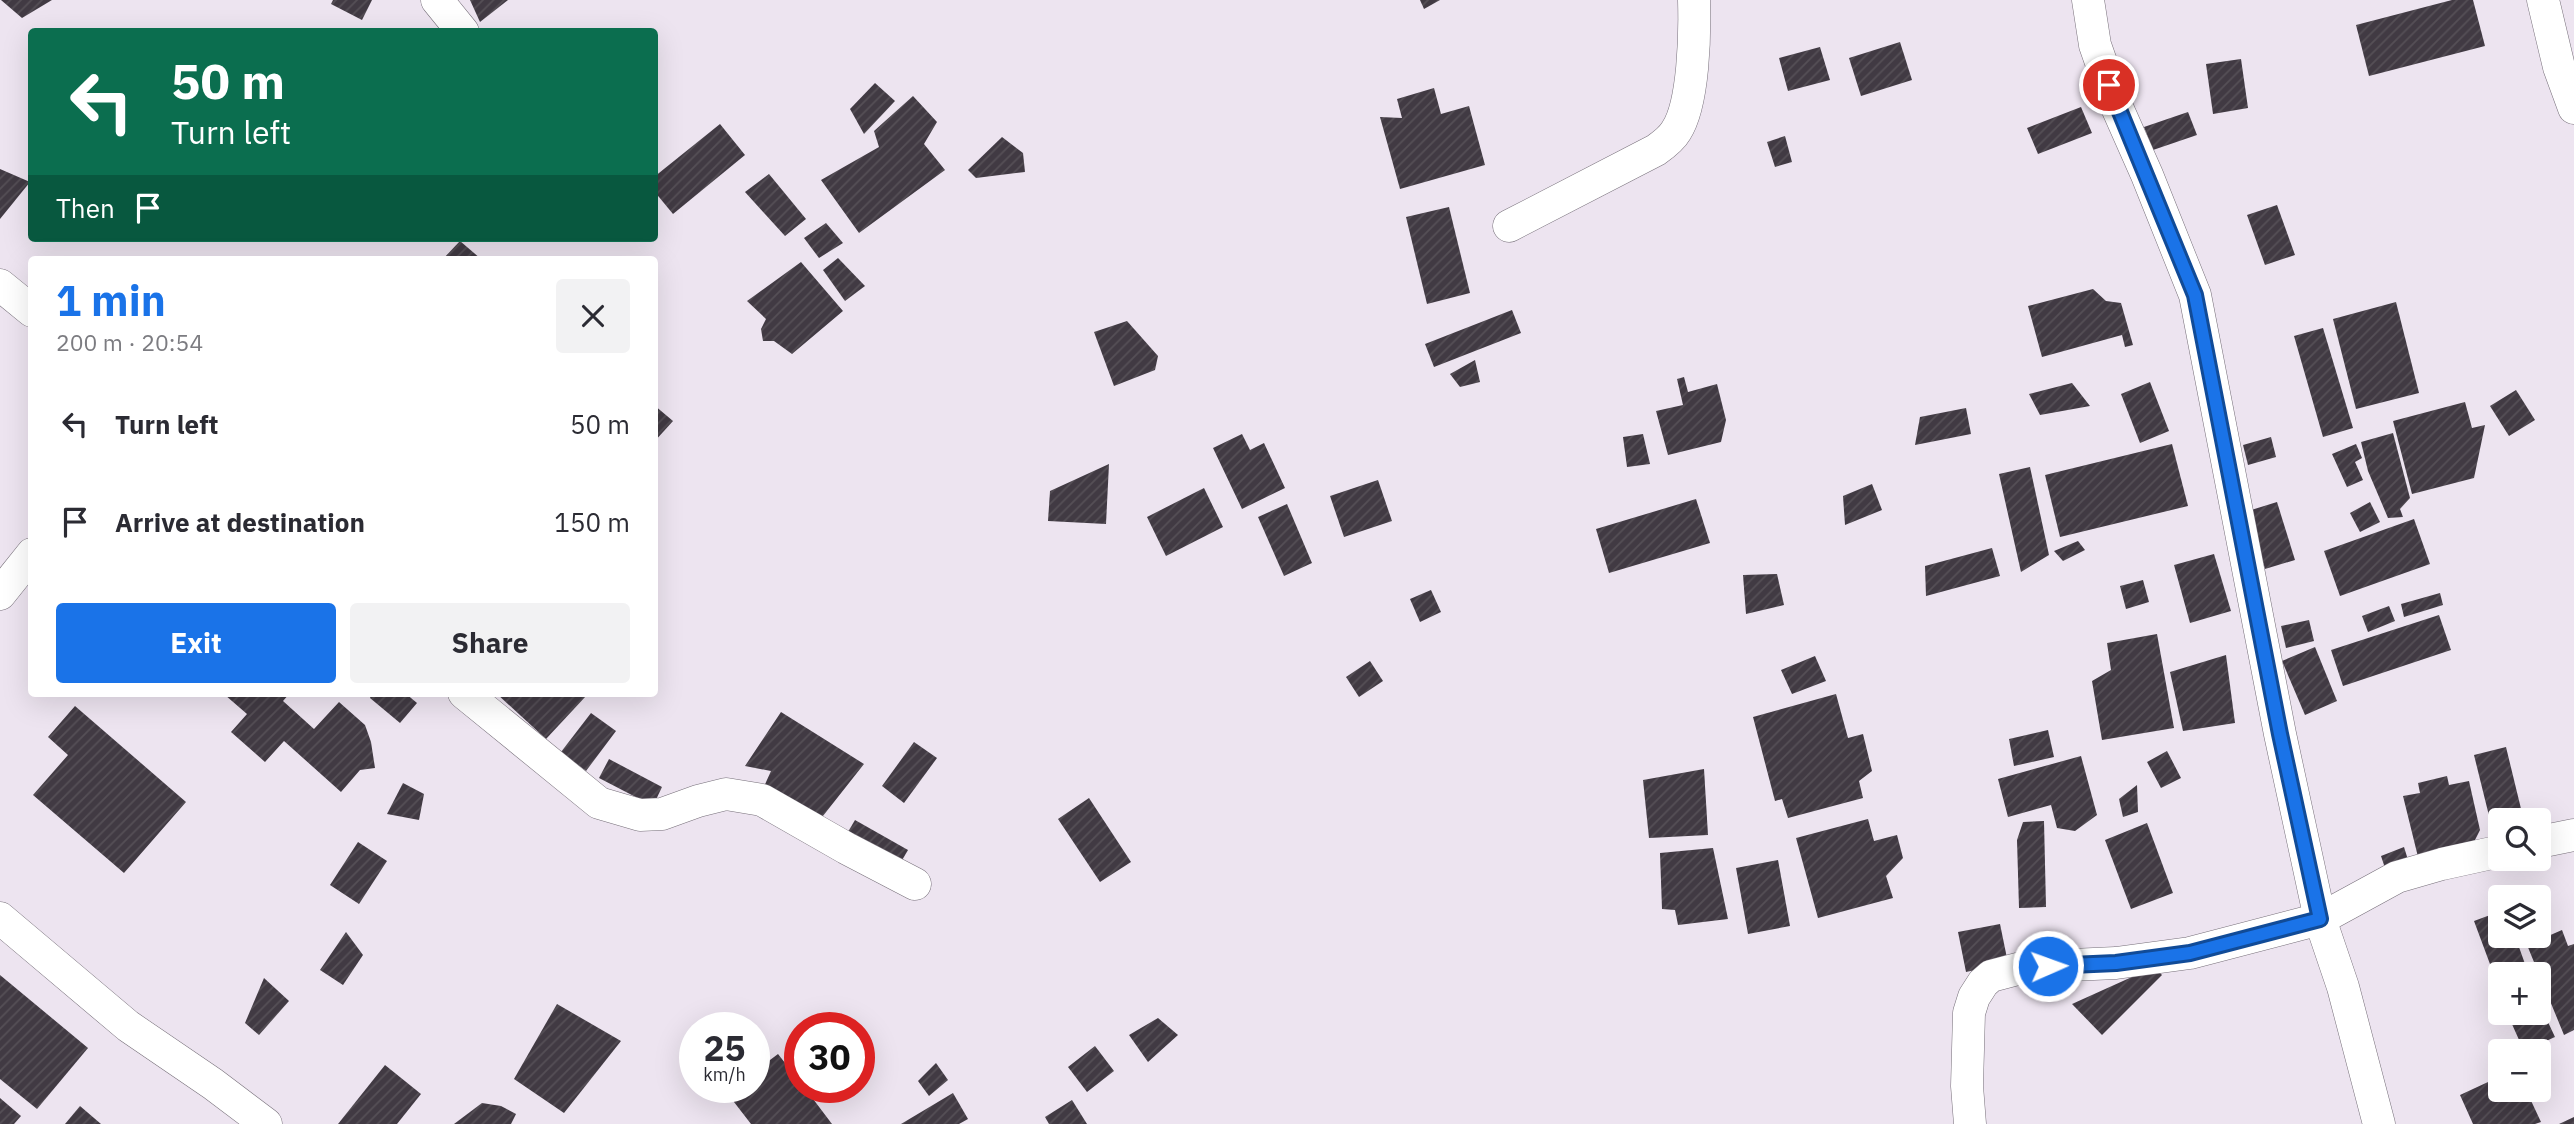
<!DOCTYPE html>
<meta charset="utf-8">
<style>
:root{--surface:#fff;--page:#f2f2f3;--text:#2b2b33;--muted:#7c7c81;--accent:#1a73e8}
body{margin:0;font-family:"IBM Plex Sans",sans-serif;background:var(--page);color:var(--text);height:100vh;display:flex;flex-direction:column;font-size:26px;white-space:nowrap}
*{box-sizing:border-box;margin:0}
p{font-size:23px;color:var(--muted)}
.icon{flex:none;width:38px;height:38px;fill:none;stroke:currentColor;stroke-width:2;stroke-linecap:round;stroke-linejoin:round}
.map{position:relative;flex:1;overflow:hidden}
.panel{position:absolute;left:28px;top:256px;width:630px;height:441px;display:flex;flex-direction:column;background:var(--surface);border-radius:7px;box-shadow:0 7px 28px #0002}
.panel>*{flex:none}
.banner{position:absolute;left:28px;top:28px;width:630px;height:214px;border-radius:7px;box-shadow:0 7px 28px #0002;background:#0b6e4f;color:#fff;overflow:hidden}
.tools{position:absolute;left:2488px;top:808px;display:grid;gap:14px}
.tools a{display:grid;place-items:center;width:63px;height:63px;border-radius:7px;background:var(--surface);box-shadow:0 7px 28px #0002;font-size:35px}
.speed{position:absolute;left:679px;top:1012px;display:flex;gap:14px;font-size:35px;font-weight:700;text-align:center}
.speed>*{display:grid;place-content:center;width:91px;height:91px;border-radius:50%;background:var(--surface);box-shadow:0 7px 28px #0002;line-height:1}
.speed small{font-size:18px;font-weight:400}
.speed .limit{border:10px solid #d22;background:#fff;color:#111}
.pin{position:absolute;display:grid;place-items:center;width:60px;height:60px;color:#fff;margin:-30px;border:4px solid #fff;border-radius:50%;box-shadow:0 2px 7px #0007}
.me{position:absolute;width:77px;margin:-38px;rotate:88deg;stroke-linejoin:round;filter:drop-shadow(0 0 5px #0008)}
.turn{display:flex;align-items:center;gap:24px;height:147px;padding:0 28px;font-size:32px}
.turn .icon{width:91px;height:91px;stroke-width:2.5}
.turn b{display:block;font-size:49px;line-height:60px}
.then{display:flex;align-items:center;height:66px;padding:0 28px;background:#0003;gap:14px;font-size:26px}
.round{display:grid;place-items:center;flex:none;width:74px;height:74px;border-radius:7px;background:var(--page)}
.overview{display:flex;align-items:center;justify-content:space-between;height:119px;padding:0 28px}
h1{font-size:42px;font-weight:700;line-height:52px;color:var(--accent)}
.button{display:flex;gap:14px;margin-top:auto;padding:14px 28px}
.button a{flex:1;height:80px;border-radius:7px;background:var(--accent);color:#fff;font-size:28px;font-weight:700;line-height:80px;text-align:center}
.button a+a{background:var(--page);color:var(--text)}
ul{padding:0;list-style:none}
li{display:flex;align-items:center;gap:21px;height:98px;padding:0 28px}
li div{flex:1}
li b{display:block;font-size:26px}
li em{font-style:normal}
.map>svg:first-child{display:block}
.building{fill:url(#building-hatch)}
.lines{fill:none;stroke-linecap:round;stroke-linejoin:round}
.street-casing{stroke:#766f79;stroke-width:33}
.street{stroke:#fff;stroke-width:32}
.route-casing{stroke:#114b97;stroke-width:18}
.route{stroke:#1a73e8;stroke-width:12}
</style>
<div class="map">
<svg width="2574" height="1124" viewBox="0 0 2574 1124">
<defs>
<pattern id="building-hatch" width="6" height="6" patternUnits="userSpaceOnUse" patternTransform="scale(1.75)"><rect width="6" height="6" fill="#413a43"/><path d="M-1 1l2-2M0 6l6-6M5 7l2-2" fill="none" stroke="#554f56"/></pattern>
</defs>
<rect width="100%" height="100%" fill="#ede4f0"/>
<g class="building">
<path d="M1 0H52L22 18Z"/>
<path d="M333 0H372L362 20 331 4Z"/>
<path d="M470 0H508L480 22Z"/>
<path d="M1420 0H1440L1424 9Z"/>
<path d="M2452 0H2473L2485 46 2369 76 2356 25Z"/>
<path d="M1900 42 1912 80 1861 96 1849 58Z"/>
<path d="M1820 47 1830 80 1788 91 1779 58Z"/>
<path d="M2241 59 2248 108 2213 114 2206 64Z"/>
<path d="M875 83 895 101 864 134 850 109Z"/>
<path d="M1434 88 1441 114 1469 106 1485 165 1400 189 1380 117 1402 118 1397 99Z"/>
<path d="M913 96 937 122 924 144 945 170 859 233 821 180 879 147 874 131Z"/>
<path d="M2081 107 2092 133 2038 154 2027 128Z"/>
<path d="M2188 112 2197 135 2153 150 2144 127Z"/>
<path d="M720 124 745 155 673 214 654 191V177Z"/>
<path d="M1785 136 1792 162 1775 167 1767 142Z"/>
<path d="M1002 137 1023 153 1025 172 976 178 968 170Z"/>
<path d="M0 169 30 182 0 219Z"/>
<path d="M769 174 806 219 785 236 745 192Z"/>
<path d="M2277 205 2295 255 2265 265 2247 215Z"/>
<path d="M1449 207 1470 293 1427 304 1406 217Z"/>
<path d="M826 223 843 243 819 258 804 238Z"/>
<path d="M460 241 481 259H443Z"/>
<path d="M838 258 865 286 845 301 823 270Z"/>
<path d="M801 262 843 311 792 354 774 341H763L761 329 766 319 747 301Z"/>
<path d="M2093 289 2106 301 2121 303 2133 345 2125 347 2122 335 2042 357 2028 306Z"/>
<path d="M2396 302 2419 393 2356 409 2333 319Z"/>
<path d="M1512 310 1521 333 1434 367 1425 344Z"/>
<path d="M1127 321 1158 356 1155 370 1114 386 1094 332Z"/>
<path d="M2323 328 2353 428 2323 437 2294 336Z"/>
<path d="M1475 360 1480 382 1460 387 1450 374Z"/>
<path d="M1684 377 1688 392 1717 384 1726 420 1721 442 1668 455 1656 411 1683 405 1677 379Z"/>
<path d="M2150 382 2169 431 2140 443 2121 394Z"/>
<path d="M2072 383 2090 406 2040 415 2029 394Z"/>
<path d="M2516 390 2535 420 2509 436 2490 406Z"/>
<path d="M2465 402 2472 428 2485 425 2474 478 2412 494 2393 421Z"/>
<path d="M654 405 673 421 654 442Z"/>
<path d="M1966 408 1971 434 1915 445 1920 417Z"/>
<path d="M2393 433 2410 498 2400 509 2403 517 2388 518 2368 471 2361 442Z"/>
<path d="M1242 434 1250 450 1264 443 1285 488 1242 509 1213 448Z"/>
<path d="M1643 434 1650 464 1627 467 1623 437Z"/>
<path d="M2271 437 2276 457 2248 465 2243 445Z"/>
<path d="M2172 444 2188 506 2060 537 2045 475Z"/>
<path d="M2356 444 2362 458 2355 462 2363 480 2347 487 2332 454Z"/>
<path d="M1109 464 1106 524 1048 521 1050 491Z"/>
<path d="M2030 467 2049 555 2021 572 1999 474Z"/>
<path d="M1378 480 1392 521 1344 537 1330 496Z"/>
<path d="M1872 484 1882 510 1845 525 1843 496Z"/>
<path d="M1204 488 1223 527 1166 556 1147 517Z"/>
<path d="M1696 499 1710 543 1609 573 1596 529Z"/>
<path d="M2277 502 2295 560 2265 569 2248 511Z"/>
<path d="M2370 502 2380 522 2360 532 2350 513Z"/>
<path d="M1287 504 1312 563 1284 576 1258 517Z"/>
<path d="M2414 519 2430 564 2340 596 2324 551Z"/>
<path d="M2078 541 2085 550 2063 561 2054 551Z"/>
<path d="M1992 548 2000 576 1926 596 1925 566Z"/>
<path d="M2214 554 2231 611 2190 623 2174 565Z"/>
<path d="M1777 574 1784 605 1746 614 1743 575Z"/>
<path d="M2143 580 2149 602 2126 609 2120 586Z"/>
<path d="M1431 590 1441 612 1420 622 1410 599Z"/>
<path d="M2440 593 2443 605 2404 617 2401 604Z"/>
<path d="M2389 606 2395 621 2368 632 2362 616Z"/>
<path d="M2439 615 2451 650 2343 686 2331 650Z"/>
<path d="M2309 620 2314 641 2286 648 2281 626Z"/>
<path d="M2157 634 2174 728 2102 740 2092 681 2111 670 2107 643Z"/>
<path d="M2315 647 2337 701 2305 715 2282 661Z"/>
<path d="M2226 655 2235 723 2183 731 2170 672Z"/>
<path d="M1815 656 1826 681 1792 694 1781 670Z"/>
<path d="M1370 661 1383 681 1359 697 1346 677Z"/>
<path d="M227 693H290L283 701 314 729 339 702 365 725 371 742 375 768 360 770 341 792 284 741 265 762 231 732 247 714 225 695Z"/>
<path d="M372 693H405L417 703 400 723 370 698Z"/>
<path d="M496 693H585L586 696 546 739Z"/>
<path d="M1836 694 1848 738 1863 734 1872 771 1859 781 1863 798 1788 818 1782 799 1775 801 1753 717Z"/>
<path d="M75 706 186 802 124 873 33 795 68 755 48 737Z"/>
<path d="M781 712 864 764 819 821 762 791 771 771 745 766Z"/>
<path d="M591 713 616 731 586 771 561 752Z"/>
<path d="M2048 730 2054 757 2014 766 2009 739Z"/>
<path d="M914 742 937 758 904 803 882 786Z"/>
<path d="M2506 747 2524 821H2501V834L2494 836 2474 755Z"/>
<path d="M2167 751 2181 778 2161 788 2147 762Z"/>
<path d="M2081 756 2097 815 2075 831 2057 828 2051 805 2008 817 1998 779Z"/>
<path d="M609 759 662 787 653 806 599 778Z"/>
<path d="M1704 769 1708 835 1649 838 1643 780Z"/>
<path d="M2447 776 2449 785 2469 781 2480 830 2471 848 2419 861 2403 796 2420 793 2418 783Z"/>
<path d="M403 783 424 794 419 820 387 814Z"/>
<path d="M2137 785 2138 812 2123 817 2119 799Z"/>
<path d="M1089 798 1131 862 1100 882 1058 819Z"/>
<path d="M1868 819 1874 841 1897 835 1903 858 1886 876 1893 898 1818 918 1796 838Z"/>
<path d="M855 820 908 850 898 867 845 837Z"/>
<path d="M2044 821 2046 907 2019 908 2017 840 2023 822Z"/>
<path d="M2147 823 2173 893 2131 909 2105 840Z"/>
<path d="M358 842 387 861 359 904 330 885Z"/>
<path d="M2404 847 2409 863 2386 871 2381 856Z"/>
<path d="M1713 848 1728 919 1678 925 1675 910 1662 909 1660 853Z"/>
<path d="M1778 860 1790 926 1748 934 1736 868Z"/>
<path d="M2501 911V936H2515L2529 975H2501L2500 991 2474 921Z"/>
<path d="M2000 924 2008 963 1966 972 1958 932Z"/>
<path d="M2562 930 2568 946 2574 944V1030L2564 1035 2527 945Z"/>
<path d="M346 932 363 955 343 985 320 970Z"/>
<path d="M2154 967 2162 975 2102 1035 2072 1004Z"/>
<path d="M0 975 88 1048 37 1109 0 1079Z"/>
<path d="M264 978 289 1001 259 1035 245 1023Z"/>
<path d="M2539 1003 2555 1037 2524 1051 2507 1013H2539Z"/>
<path d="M557 1004 621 1041 564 1113 514 1079Z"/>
<path d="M1158 1018 1178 1035 1148 1062 1129 1035Z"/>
<path d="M1095 1046 1114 1071 1087 1092 1068 1067Z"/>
<path d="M778 1054 800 1082V1087H804L832 1124H751L727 1093 735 1087H754V1072Z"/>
<path d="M936 1063 948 1080 929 1096 918 1081Z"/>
<path d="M385 1065 421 1094 397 1124H338Z"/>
<path d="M2501 1076V1090H2526L2541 1122 2535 1124H2473L2460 1095Z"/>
<path d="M953 1093 968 1119 959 1124H901Z"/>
<path d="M0 1098 21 1116 14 1124H0Z"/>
<path d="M1072 1100 1087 1124H1049L1045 1117Z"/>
<path d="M482 1103 501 1106 516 1114 511 1124H454Z"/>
<path d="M80 1106 101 1124H65Z"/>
<path d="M2574 1117V1124H2559Z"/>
</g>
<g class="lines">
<defs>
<g id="street">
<path d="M437 0 463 32"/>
<path d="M2088 0 2095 45 2116 105 2147 175 2195 295 2280 734 2320 919 2343 987 2379 1124"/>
<path d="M2543 0 2559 67 2574 108"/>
<path d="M1509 226 1656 150C1663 145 1672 138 1676 131 1694 104 1695 33 1694 0"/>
<path d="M0 285 32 311"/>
<path d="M0 594 32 554"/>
<path d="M464 693 599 803 640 815 662 814 698 801 726 794 762 800 846 848 915 884"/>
<path d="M2539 842 2574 835"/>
<path d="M0 918 128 1026 213 1084 266 1124"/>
<path d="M1970 1124 1967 1086 1969 1013 1974 997 1983 983 1991 976 2025 967 2116 963 2190 953 2320 919 2397 877 2442 864 2501 851"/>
</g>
</defs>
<use href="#street" class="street-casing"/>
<use href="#street" class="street"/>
</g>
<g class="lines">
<defs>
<path id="route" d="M2048 966 2116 963 2190 953 2320 919 2280 734 2195 295 2109 85"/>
</defs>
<use href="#route" class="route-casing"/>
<use href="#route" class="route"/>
</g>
</svg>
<div class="tools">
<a><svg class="icon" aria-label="search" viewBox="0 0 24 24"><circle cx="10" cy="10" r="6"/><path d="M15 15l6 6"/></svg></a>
<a><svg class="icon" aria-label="layers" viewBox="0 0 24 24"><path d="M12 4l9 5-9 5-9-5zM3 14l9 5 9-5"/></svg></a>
<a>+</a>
<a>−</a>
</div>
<div class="speed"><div>25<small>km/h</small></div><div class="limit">30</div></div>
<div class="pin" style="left:2109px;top:85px;background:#d93025"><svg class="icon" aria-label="arrive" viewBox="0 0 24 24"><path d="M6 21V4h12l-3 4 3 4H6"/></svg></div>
<svg class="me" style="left:2048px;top:966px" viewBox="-20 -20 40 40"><circle r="17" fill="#1a73e8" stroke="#fff" stroke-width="3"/><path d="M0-11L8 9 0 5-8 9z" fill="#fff"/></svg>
<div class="banner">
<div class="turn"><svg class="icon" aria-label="left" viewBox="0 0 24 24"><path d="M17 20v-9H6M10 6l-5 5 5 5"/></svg><div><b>50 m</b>Turn left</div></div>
<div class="then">Then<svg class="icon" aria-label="arrive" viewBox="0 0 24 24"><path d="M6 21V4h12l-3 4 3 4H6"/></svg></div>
</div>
<section class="panel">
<div class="overview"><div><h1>1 min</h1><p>200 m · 20:54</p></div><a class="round"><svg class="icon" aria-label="close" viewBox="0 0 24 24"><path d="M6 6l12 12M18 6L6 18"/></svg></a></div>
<ul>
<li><svg class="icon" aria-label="left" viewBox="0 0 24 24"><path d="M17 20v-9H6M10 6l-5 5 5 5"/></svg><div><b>Turn left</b></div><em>50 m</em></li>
<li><svg class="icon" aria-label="arrive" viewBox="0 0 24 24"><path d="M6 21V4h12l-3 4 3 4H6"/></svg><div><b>Arrive at destination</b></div><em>150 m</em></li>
</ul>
<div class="button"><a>Exit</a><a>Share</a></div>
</section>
</div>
